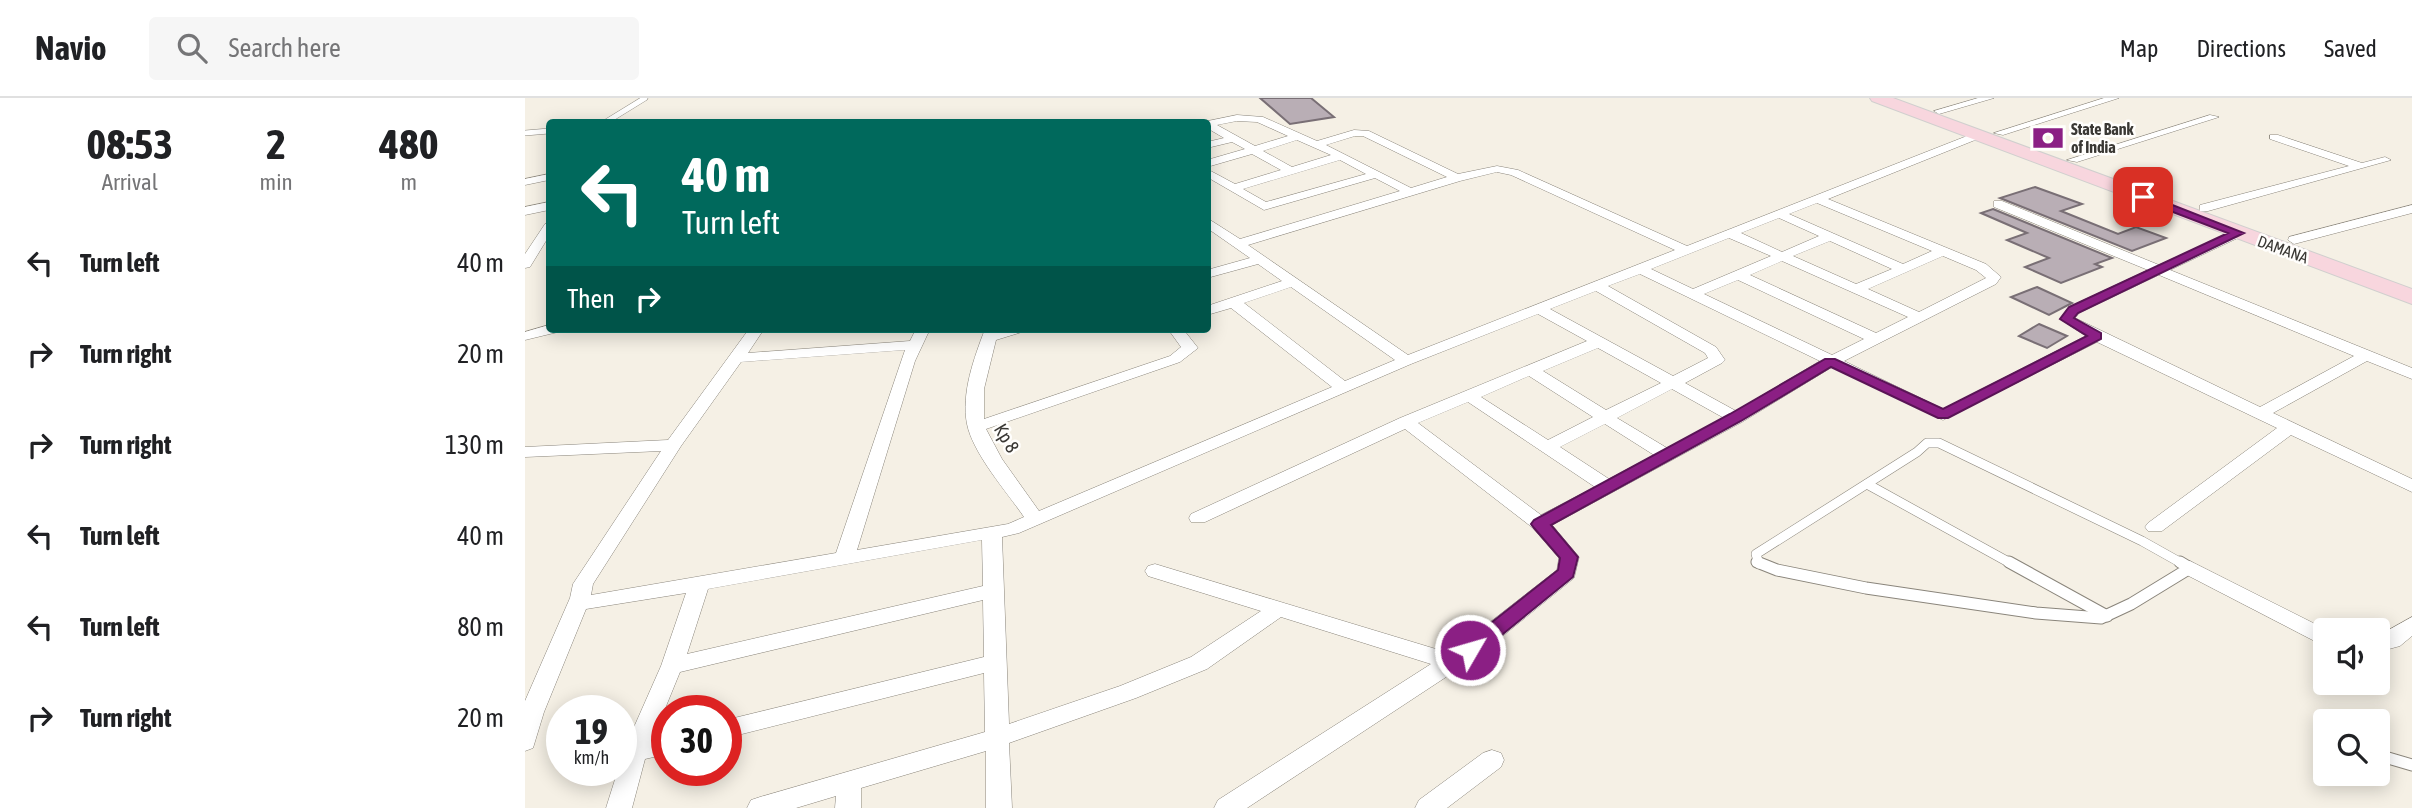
<!DOCTYPE html>
<style>
:root{--surface:#fff;--page:#f6f6f6;--text:#202124;--muted:#757577;--line:#e0e0e0}
body{margin:0;font-family:"Asap Condensed",sans-serif;background:var(--page);color:var(--text);height:100vh;display:flex;flex-direction:column;font-size:26px;white-space:nowrap}
*{box-sizing:border-box;margin:0}
p{font-size:23px;color:var(--muted)}
.icon{flex:none;width:38px;height:38px;fill:none;stroke:currentColor;stroke-width:2;stroke-linecap:round;stroke-linejoin:round}
.map{position:relative;flex:1;overflow:hidden}
.drawer{display:flex;flex-direction:column;background:var(--surface);width:525px}
.drawer>*{flex:none}
.top-card{position:absolute;left:21px;top:21px;width:665px;height:214px;border-radius:7px;box-shadow:0 4px 18px #0003;background:#00695c;color:#fff;overflow:hidden}
.fabs{position:absolute;left:1788px;top:520px;display:grid;gap:14px}
.fabs a{display:grid;place-items:center;width:77px;height:77px;border-radius:7px;background:var(--surface);box-shadow:0 4px 18px #0003;font-size:35px}
.speed{position:absolute;left:21px;top:597px;display:flex;gap:14px;font-size:35px;font-weight:700;text-align:center}
.speed>*{display:grid;place-content:center;width:91px;height:91px;border-radius:50%;background:var(--surface);box-shadow:0 4px 18px #0003;line-height:1}
.speed small{font-size:18px;font-weight:400}
.speed .limit{border:10px solid #d22;background:#fff;color:#111}
.pin{position:absolute;display:grid;place-items:center;width:60px;height:60px;color:#fff;margin:-30px;border-radius:14px;box-shadow:0 4px 10px #0006}
.me{position:absolute;width:77px;margin:-38px;rotate:52deg;stroke-linejoin:round;filter:drop-shadow(0 0 5px #0008)}
.turn{display:flex;align-items:center;gap:24px;height:147px;padding:0 21px;font-size:32px}
.turn .icon{width:91px;height:91px;stroke-width:2.5}
.turn b{display:block;font-size:49px;line-height:60px}
.then{display:flex;align-items:center;height:66px;padding:0 21px;background:#0003;gap:14px;font-size:26px}
.eta{display:flex;justify-content:space-evenly;align-items:center;height:119px;text-align:center}
.eta b{font-size:42px;font-weight:700;line-height:49px}
ul{padding:0;list-style:none}
li{display:flex;align-items:center;gap:21px;height:91px;padding:0 21px}
li div{flex:1}
li b{display:block;font-size:26px}
li em{font-style:normal}
header{display:flex;align-items:center;gap:42px;box-sizing:border-box;height:98px;padding:0 35px;background:var(--surface);border-bottom:2px solid var(--line)}
header strong{font-size:33px}
nav{display:flex;gap:38px;margin-inline-start:auto;font-size:24px}
.search{width:490px;height:63px;background:var(--page);display:flex;align-items:center;gap:18px;box-sizing:border-box;padding:0 24px;border-radius:7px;color:var(--muted);font-size:26px}
main{display:flex;flex:1;min-height:0}
.map>svg:first-child{display:block}
.building{fill:#b9aeb5;stroke:#796f75;stroke-width:2}
.lines{fill:none;stroke-linecap:round;stroke-linejoin:round}
.service-far2-casing{stroke:#8a857b;stroke-width:6}
.service-far1-casing{stroke:#8a857b;stroke-width:10}
.service-casing{stroke:#8a857b;stroke-width:13}
.minor-casing{stroke:#8a857b;stroke-width:1}
.primary-casing{stroke:#d0cfce;stroke-width:2}
.service-far2{stroke:#fff;stroke-width:5}
.service-far1{stroke:#fff;stroke-width:9}
.service{stroke:#fff;stroke-width:11}
.minor{fill:#fff;fill-rule:evenodd}
.primary{fill:#f8d6de;fill-rule:evenodd}
.route{fill:#8b1f84;stroke:#5a1456;stroke-width:2}
.labels{text-anchor:middle;stroke-width:5;stroke-linejoin:round;paint-order:stroke}
.far-poi-label{font-size:16px;font-weight:bold;fill:#3a3834;stroke:#fffefc;text-anchor:start}
.far-street-label{font-size:16px;fill:#3a3834;stroke:#fffefc}
.street-label{font-size:19px;fill:#3a3834;stroke:#fffefc}
</style>
<header>
<strong>Navio</strong>
<div class="search"><svg class="icon" aria-label="search" viewBox="0 0 24 24"><circle cx="10" cy="10" r="6"/><path d="M15 15l6 6"/></svg>Search here</div>
<nav><a>Map</a><a>Directions</a><a>Saved</a></nav>
</header>
<main>
<section class="drawer">
<div class="eta">
<div><b>08:53</b><p>Arrival</p></div>
<div><b>2</b><p>min</p></div>
<div><b>480</b><p>m</p></div>
</div>
<ul>
<li><svg class="icon" aria-label="left" viewBox="0 0 24 24"><path d="M17 20v-9H6M10 6l-5 5 5 5"/></svg><div><b>Turn left</b></div><em>40 m</em></li>
<li><svg class="icon" aria-label="right" viewBox="0 0 24 24"><path d="M7 20v-9h11M14 6l5 5-5 5"/></svg><div><b>Turn right</b></div><em>20 m</em></li>
<li><svg class="icon" aria-label="right" viewBox="0 0 24 24"><path d="M7 20v-9h11M14 6l5 5-5 5"/></svg><div><b>Turn right</b></div><em>130 m</em></li>
<li><svg class="icon" aria-label="left" viewBox="0 0 24 24"><path d="M17 20v-9H6M10 6l-5 5 5 5"/></svg><div><b>Turn left</b></div><em>40 m</em></li>
<li><svg class="icon" aria-label="left" viewBox="0 0 24 24"><path d="M17 20v-9H6M10 6l-5 5 5 5"/></svg><div><b>Turn left</b></div><em>80 m</em></li>
<li><svg class="icon" aria-label="right" viewBox="0 0 24 24"><path d="M7 20v-9h11M14 6l5 5-5 5"/></svg><div><b>Turn right</b></div><em>20 m</em></li>
</ul>
</section>
<div class="map">
<svg width="1887" height="710" viewBox="0 0 1887 710">
<rect width="100%" height="100%" fill="#f5f0e5"/>
<g class="building">
<path d="M735 0H786L809 19 765 26Z"/>
<path d="M1510 89 1557 106 1536 113 1593 136 1611 129 1641 140 1607 153 1475 100Z"/>
<path d="M1468 111 1587 160 1570 166 1577 169 1536 185 1500 169 1524 160 1482 142 1502 135 1456 115Z"/>
<path d="M1512 189 1547 205 1524 217 1486 199Z"/>
<path d="M1514 226 1542 238 1522 250 1494 238Z"/>
</g>
<g class="lines">
<defs>
<g id="service-far2">
<path d="M81 24 120 0"/>
<path d="M0 35 24 33"/>
</g>
<g id="service-far1">
<path d="M1342 386 1487 466"/>
<path d="M1234 466 1231 456 1392 354 1402 345H1414L1617 443 1658 466"/>
</g>
<g id="service">
<path d="M1232 464 1252 472 1341 490 1511 515 1576 520 1606 506 1665 470 1655 464"/>
<path d="M1484 464 1582 518"/>
<path d="M1853 657 1887 667"/>
</g>
<g id="minor">
<path d="M1453 0H1469L1414 16 1409 13Z"/>
<path d="M1579 0H1594L1478 37 1469 35Z"/>
<path d="M712 17 738 19 792 43 829 32 844 33 933 76 972 68 993 72 1162 148 1447 36H1455V40L1303 101 1461 166 1476 179 1471 186 1319 263 1418 311 1561 238 1535 221 1544 209 1623 172 1469 109V103H1477L1634 167 1713 131 1717 132V138L1645 172 1887 270V281L1842 263 1748 315 1887 381V394L1766 337 1637 433H1623L1620 429 1623 425 1752 330 1572 244 1418 322 1307 269 1217 324 1027 427 1054 459 1049 480 953 558 722 710H689L693 702 906 566 756 519 682 571 611 600 484 645 487 710H461V653L336 690V710H310L311 698 271 710H222L226 702 235 699 460 634 459 575 201 640V622L459 559 458 502 155 574 128 640 142 637V656L120 661 107 710H81L93 672H96L98 654 136 568 161 495 61 511 19 614 8 650 0 653V603L45 500 48 486 136 353 0 359V349L143 342 224 231H239L223 255 385 243 391 231H405L390 263 332 452 483 426 499 419C482 394 448 356 442 326 436 295 449 260 460 231H499L497 234 471 242 459 291V321L645 258 656 249 643 231H658L673 250 655 264 461 331 477 361 514 413 807 289 706 210 682 217V208L757 183 733 166 682 180V172L725 160 682 130V120L715 141 875 93 850 80 739 112 682 79V71L710 86 756 72 727 56 682 69V62L720 51 707 44 682 50V44L699 40 682 30V24H678ZM712 23 732 24 763 38 730 48 692 27ZM830 38H838L922 79 886 90 801 47ZM772 42 806 57 767 69 738 53ZM815 62 841 76 741 104 718 91ZM972 74 986 77 1150 152 883 257 723 147 935 83ZM1292 105 1407 153 1378 166 1264 116ZM1254 120 1294 138 1257 154 1216 135ZM1204 140 1246 158 1168 191 1126 171ZM1305 143 1367 171 1331 186 1268 158ZM1418 158 1451 172 1461 180 1394 214 1343 191ZM1257 163 1383 219 1351 235 1225 177ZM1115 176 1295 263 1211 313 1160 285 1197 265 1200 262 1191 249 1083 188ZM1634 177 1829 258 1735 309 1550 220 1554 215ZM1213 182 1339 241 1307 257 1179 196ZM766 189 870 262 820 283 719 205ZM1071 193 1180 255 1183 260 1148 278 1025 211ZM1013 216 1062 243 875 320 666 416 664 420 666 424H680L880 331 1008 430 1034 460 1032 472 937 546 924 555 630 466 623 468 620 473 623 478 736 513 666 559 595 588 484 626 477 439 494 435 886 266ZM1073 250 1136 285 1081 312 1018 273ZM380 252 311 455 66 497 68 486 156 348 216 264ZM1004 278 1068 319 1023 342 956 299ZM1147 291 1199 320 1142 350 1092 320ZM943 304 1070 389 1016 417 893 325ZM1080 326 1129 357 1084 381 1035 349ZM457 442 458 488 162 556 183 491Z"/>
<path d="M1685 17 1694 19 1552 64 1542 62Z"/>
<path d="M1745 37H1753L1837 65 1860 59 1866 62 1683 113H1675V107L1824 68 1745 41Z"/>
<path d="M24 76V82L0 87V81Z"/>
<path d="M24 104V112L0 117V109Z"/>
<path d="M1887 107V115L1769 146 1763 142 1764 139Z"/>
<path d="M24 125V138L5 169 0 170V156L20 126Z"/>
<path d="M24 227V231H35L33 234 0 242V234Z"/>
<path d="M1665 463 1802 532 1801 549 1658 475 1655 470 1658 465Z"/>
<path d="M1887 519V538L1875 548 1853 554V538Z"/>
<path d="M967 652 976 655 979 662 976 669 922 710H890L894 702 958 655Z"/>
</g>
<path id="primary" d="M1345 0H1368L1887 191V206L1347 3Z"/>
</defs>
<use href="#service-far2" class="service-far2-casing"/>
<use href="#service-far1" class="service-far1-casing"/>
<use href="#service" class="service-casing"/>
<use href="#minor" class="minor-casing"/>
<use href="#primary" class="primary-casing"/>
<use href="#service-far2" class="service-far2"/>
<use href="#service-far1" class="service-far1"/>
<use href="#service" class="service"/>
<use href="#minor" class="minor"/>
<use href="#primary" class="primary"/>
</g>
<path class="route" d="M1614 97H1622L1719 135 1553 215 1549 220 1576 235V241L1423 320H1413L1306 269 1216 323 1026 427 1053 459 1048 479 952 557 945 559 938 557 935 552 938 547 1033 472 1035 460 1009 430 1006 426 1009 422 1205 316 1300 261H1310L1418 311 1562 238 1535 221 1544 209 1703 135 1614 101Z"/>
<defs>
<symbol id="bank-bare" viewBox="-9 -9 18 18"><path d="M-6-4H6V4H-6ZM0-2.3a2.3 2.3 0 1 0 0 4.6a2.3 2.3 0 1 0 0-4.6Z" fill="#8b1f84" stroke="#fffefc" stroke-width="2.5" paint-order="stroke"/></symbol>
</defs>
<g fill-rule="evenodd">
<use href="#bank-bare" x="1501" y="18" width="44" height="44"/>
</g>
<g class="labels">
<g class="far-poi-label">
<text x="1546" y="37">State Bank<tspan x="1546" dy="18">of India</tspan></text>
</g>
<g class="far-street-label">
<text transform="translate(1758 151) rotate(20)" y="6">DAMANA</text>
</g>
<g class="street-label">
<text transform="translate(482 340) rotate(59)" y="7">Kp 8</text>
</g>
</g>
</svg>
<div class="fabs">
<a><svg class="icon" aria-label="sound" viewBox="0 0 24 24"><path d="M4 9h4l5-4v14l-5-4H4zM17 9q2 3 0 6"/></svg></a>
<a><svg class="icon" aria-label="search" viewBox="0 0 24 24"><circle cx="10" cy="10" r="6"/><path d="M15 15l6 6"/></svg></a>
</div>
<div class="speed"><div>19<small>km/h</small></div><div class="limit">30</div></div>
<div class="pin" style="left:1618px;top:99px;background:#d93025"><svg class="icon" aria-label="arrive" viewBox="0 0 24 24"><path d="M6 21V4h12l-3 4 3 4H6"/></svg></div>
<svg class="me" style="left:945px;top:552px" viewBox="-20 -20 40 40"><circle r="17" fill="#8b1f84" stroke="#fff" stroke-width="3"/><path d="M0-11L8 9 0 5-8 9z" fill="#fff"/></svg>
<div class="top-card">
<div class="turn"><svg class="icon" aria-label="left" viewBox="0 0 24 24"><path d="M17 20v-9H6M10 6l-5 5 5 5"/></svg><div><b>40 m</b>Turn left</div></div>
<div class="then">Then<svg class="icon" aria-label="right" viewBox="0 0 24 24"><path d="M7 20v-9h11M14 6l5 5-5 5"/></svg></div>
</div>
</div>
</main>
